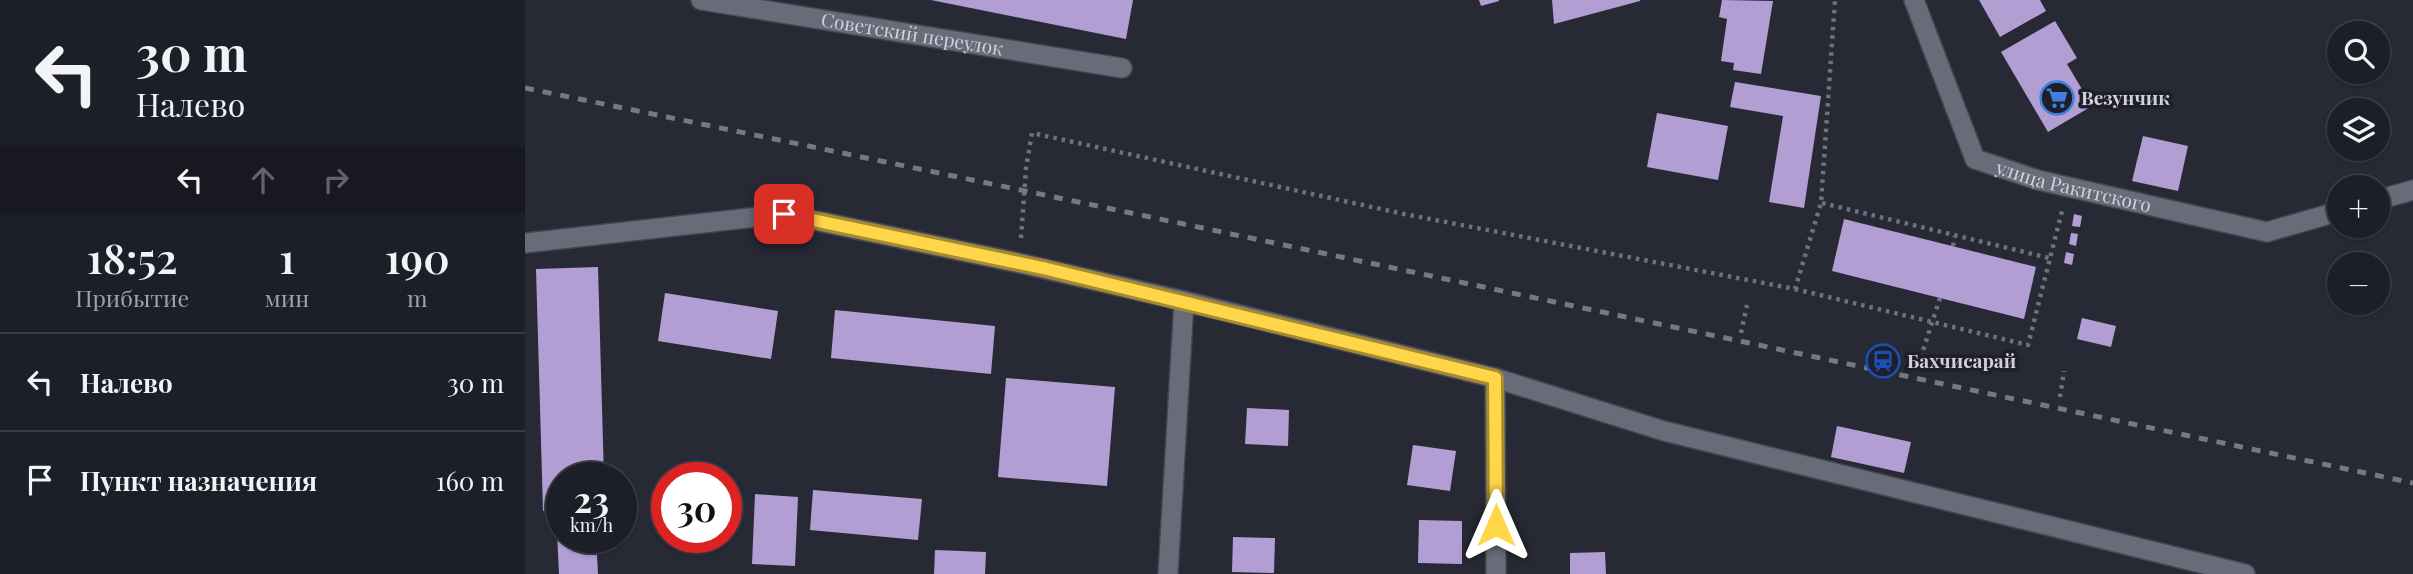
<!DOCTYPE html>
<html lang="ru">
<meta charset="utf-8">
<style>
:root{--surface:#1d1f28;--page:#2a2c34;--text:#f1f3f6;--muted:#a0a2a8;--line:#3b3d45}
body{margin:0;font-family:"Playfair Display",serif;background:var(--page);color:var(--text);height:100vh;display:flex;flex-direction:column;font-size:26px;white-space:nowrap}
*{box-sizing:border-box;margin:0}
p{font-size:23px;color:var(--muted)}
.icon{flex:none;width:38px;height:38px;fill:none;stroke:currentColor;stroke-width:2;stroke-linecap:round;stroke-linejoin:round}
.map{position:relative;flex:1;overflow:hidden}
.panel{display:flex;flex-direction:column;background:var(--surface);width:525px}
.panel>*{flex:none}
.top-card{background:#1d1f28;color:var(--text);overflow:hidden}
.tools{position:absolute;left:1802px;top:21px;display:grid;gap:14px}
.tools a{display:grid;place-items:center;width:63px;height:63px;border-radius:50%;background:var(--surface);box-shadow:0 2px 5px #0004,0 0 0 2px var(--line);font-size:35px}
.speed{position:absolute;left:21px;top:462px;display:flex;gap:14px;font-size:35px;font-weight:700;text-align:center}
.speed>*{display:grid;place-content:center;width:91px;height:91px;border-radius:50%;background:var(--surface);box-shadow:0 2px 5px #0004,0 0 0 2px var(--line);line-height:1}
.speed small{font-size:18px;font-weight:400}
.speed .limit{border:10px solid #d22;background:#fff;color:#111}
.pin{position:absolute;display:grid;place-items:center;width:60px;height:60px;color:#fff;margin:-30px;border-radius:14px;box-shadow:0 4px 10px #0006}
.me{position:absolute;width:77px;margin:-38px;rotate:0deg;stroke-linejoin:round;filter:drop-shadow(0 0 5px #0008)}
.turn{display:flex;align-items:center;gap:24px;height:147px;padding:0 21px;font-size:32px}
.turn .icon{width:91px;height:91px;stroke-width:2.5}
.turn b{display:block;font-size:49px;line-height:60px}
.lanes{display:flex;align-items:center;height:66px;padding:0 21px;background:#0003;justify-content:center;gap:35px;direction:ltr}
.lanes .off{opacity:.35}
.eta{display:flex;justify-content:space-evenly;align-items:center;height:119px;text-align:center}
.eta b{font-size:42px;font-weight:600;line-height:49px}
ul{padding:0;list-style:none}
li{display:flex;align-items:center;gap:21px;height:98px;padding:0 21px;border-top:2px solid var(--line)}
li div{flex:1}
li b{display:block;font-size:26px}
li em{font-style:normal}
main{display:flex;flex:1;min-height:0}
.map>svg:first-child{display:block}
.building{fill:#b39ed4}
.lines{fill:none;stroke-linecap:round;stroke-linejoin:round}
.minor-casing{stroke:#42444e;stroke-width:22}
.path{stroke:#6f717c;stroke-width:4.5;stroke-dasharray:3.5 5;stroke-linecap:butt}
.minor{stroke:#696b79;stroke-width:19}
.rail{stroke:#777883;stroke-width:5;stroke-dasharray:9 9;stroke-linecap:butt}
.route-casing{stroke:#a68a30;stroke-width:18}
.route{stroke:#ffd54a;stroke-width:12}
.labels{text-anchor:middle;stroke-width:7;stroke-linejoin:round;paint-order:stroke}
.street-label{font-size:19px;fill:#d1d2db;stroke:#1e1f2b}
.poi-label{font-size:19px;font-weight:bold;fill:#d1d2db;stroke:#1e1f2b;text-anchor:start}
</style>
<main>
<section class="panel">
<div class="top-card">
<div class="turn"><svg class="icon" aria-label="left" viewBox="0 0 24 24"><path d="M17 20v-9H6M10 6l-5 5 5 5"/></svg><div><b>30 m</b>Налево</div></div>
<div class="lanes"><svg class="icon" aria-label="left" viewBox="0 0 24 24"><path d="M17 20v-9H6M10 6l-5 5 5 5"/></svg><svg class="icon off" aria-label="ahead" viewBox="0 0 24 24"><path d="M12 20V5M6 11l6-6 6 6"/></svg><svg class="icon off" aria-label="right" viewBox="0 0 24 24"><path d="M7 20v-9h11M14 6l5 5-5 5"/></svg></div>
</div>
<div class="eta">
<div><b>18:52</b><p>Прибытие</p></div>
<div><b>1</b><p>мин</p></div>
<div><b>190</b><p>m</p></div>
</div>
<ul>
<li><svg class="icon" aria-label="left" viewBox="0 0 24 24"><path d="M17 20v-9H6M10 6l-5 5 5 5"/></svg><div><b>Налево</b></div><em>30 m</em></li>
<li><svg class="icon" aria-label="arrive" viewBox="0 0 24 24"><path d="M6 21V4h12l-3 4 3 4H6"/></svg><div><b>Пункт назначения</b></div><em>160 m</em></li>
</ul>
</section>
<div class="map">
<svg width="1888" height="574" viewBox="0 0 1888 574">
<rect width="100%" height="100%" fill="#272935"/>
<g class="building">
<path d="M406 0H608L601 39Z"/>
<path d="M954 0H974V1L956 6Z"/>
<path d="M1027 0H1115V1L1029 24Z"/>
<path d="M1197 0 1248 1 1236 74 1208 70 1209 63 1196 61 1202 19 1194 17Z"/>
<path d="M1454 0H1515L1521 11 1475 37Z"/>
<path d="M1530 21 1552 58 1542 64 1567 106 1523 132 1476 52Z"/>
<path d="M1210 82 1296 96 1279 208 1244 202 1258 116 1205 107Z"/>
<path d="M1132 113 1203 126 1193 180 1122 167Z"/>
<path d="M1618 136 1663 146 1653 191 1607 181Z"/>
<path d="M1549 214 1557 216 1555 227 1547 226Z"/>
<path d="M1319 219 1511 267 1499 319 1307 271Z"/>
<path d="M1546 233 1553 234 1551 246 1544 244Z"/>
<path d="M1541 252 1549 254 1547 265 1539 263Z"/>
<path d="M73 267 79 478H37V511H18L11 269Z"/>
<path d="M140 293 253 311 246 359 133 341Z"/>
<path d="M310 310 470 326 466 374 306 358Z"/>
<path d="M1557 318 1591 326 1586 347 1552 339Z"/>
<path d="M481 378 590 387 582 486 473 477Z"/>
<path d="M722 408 764 410 763 446 720 444Z"/>
<path d="M1312 426 1386 442 1379 473 1306 457Z"/>
<path d="M888 445 931 451 925 491 882 485Z"/>
<path d="M288 490 397 499 393 540 285 530Z"/>
<path d="M230 494 273 497 270 566 227 564Z"/>
<path d="M894 520 937 521V564L893 563Z"/>
<path d="M32 533H37V537H71L73 574H34Z"/>
<path d="M708 537 750 538 749 573 707 572Z"/>
<path d="M410 550 461 552 460 574H409Z"/>
<path d="M1080 552 1081 574H1045V553Z"/>
</g>
<g class="lines">
<defs>
<g id="minor">
<path id="s1" d="M176 0 597 68"/>
<path id="s2" d="M1389 0 1450 159 1513 180 1742 232 1815 211"/>
<path d="M1853 200 1888 190"/>
<path d="M0 243 259 214 494 263 659 301 970 378 1139 431 1720 574"/>
<path d="M970 378 971 574"/>
<path d="M643 574 659 301"/>
</g>
</defs>
<use href="#minor" class="minor-casing"/>
<g class="path">
<path d="M1297 203 1524 258"/>
<path d="M496 238 501 168 507 133 879 214 1270 289 1296 203 1310 0"/>
<path d="M1428 246 1430 236"/>
<path d="M1270 289 1503 345 1537 211"/>
<path d="M1216 333 1222 305"/>
<path d="M1393 366 1415 298"/>
<path d="M1535 397 1539 371"/>
</g>
<use href="#minor" class="minor"/>
<path class="rail" d="M0 88C630 216 1259 351 1888 483"/>
</g>
<g class="lines">
<defs>
<path id="route" d="M259 214 518 268 970 378 971 525"/>
</defs>
<use href="#route" class="route-casing"/>
<use href="#route" class="route"/>
</g>
<defs>
<symbol id="supermarket-ring" viewBox="-11 -11 22 22"><circle r="9.5" fill="#1e1f2b" stroke="#3f7fe0" stroke-width="1.5"/><path d="M-6-5.5h2.5l.6 2H6L4.5 2H-2.5L-4.4-4H-6ZM-1.5 3.2a1.3 1.3 0 1 0 .1 0ZM3 3.2a1.3 1.3 0 1 0 .1 0Z" fill="#3f7fe0"/></symbol>
<symbol id="station-ring" viewBox="-11 -11 22 22"><circle r="9.5" fill="#1e1f2b" stroke="#1a4fb4" stroke-width="1.5"/><path d="M-3-6H3Q5-6 5-4V2Q5 4 3 4L4.5 6H3L1.5 4h-3L-3 6H-4.5L-3 4Q-5 4-5 2V-4Q-5-6-3-6ZM-3.5-4v3h7v-3ZM-3.5 1v1.5H-2V1ZM2 1v1.5H3.5V1Z" fill="#1a4fb4"/></symbol>
</defs>
<g fill-rule="evenodd">
<use href="#supermarket-ring" x="1513" y="79" width="38" height="38"/>
<use href="#station-ring" x="1339" y="342" width="38" height="38"/>
</g>
<g class="labels">
<g class="street-label">
<text dy="7" stroke="none"><textPath href="#s1" startOffset="214">Советский переулок</textPath></text>
<text dy="7" stroke="none"><textPath href="#s2" startOffset="273">улица Ракитского</textPath></text>
</g>
<g class="poi-label">
<text x="1556" y="105">Везунчик</text>
<text x="1382" y="368">Бахчисарай</text>
</g>
</g>
</svg>
<div class="tools">
<a><svg class="icon" aria-label="search" viewBox="0 0 24 24"><circle cx="10" cy="10" r="6"/><path d="M15 15l6 6"/></svg></a>
<a><svg class="icon" aria-label="layers" viewBox="0 0 24 24"><path d="M12 4l9 5-9 5-9-5zM3 14l9 5 9-5"/></svg></a>
<a>+</a>
<a>−</a>
</div>
<div class="speed"><div>23<small>km/h</small></div><div class="limit">30</div></div>
<div class="pin" style="left:259px;top:214px;background:#d93025"><svg class="icon" aria-label="arrive" viewBox="0 0 24 24"><path d="M6 21V4h12l-3 4 3 4H6"/></svg></div>
<svg class="me" style="left:971px;top:525px" viewBox="-20 -20 40 40"><path d="M0-17L14 15 0 8-14 15z" fill="#ffd54a" stroke="#fff" stroke-width="4"/></svg>
</div>
</main>
